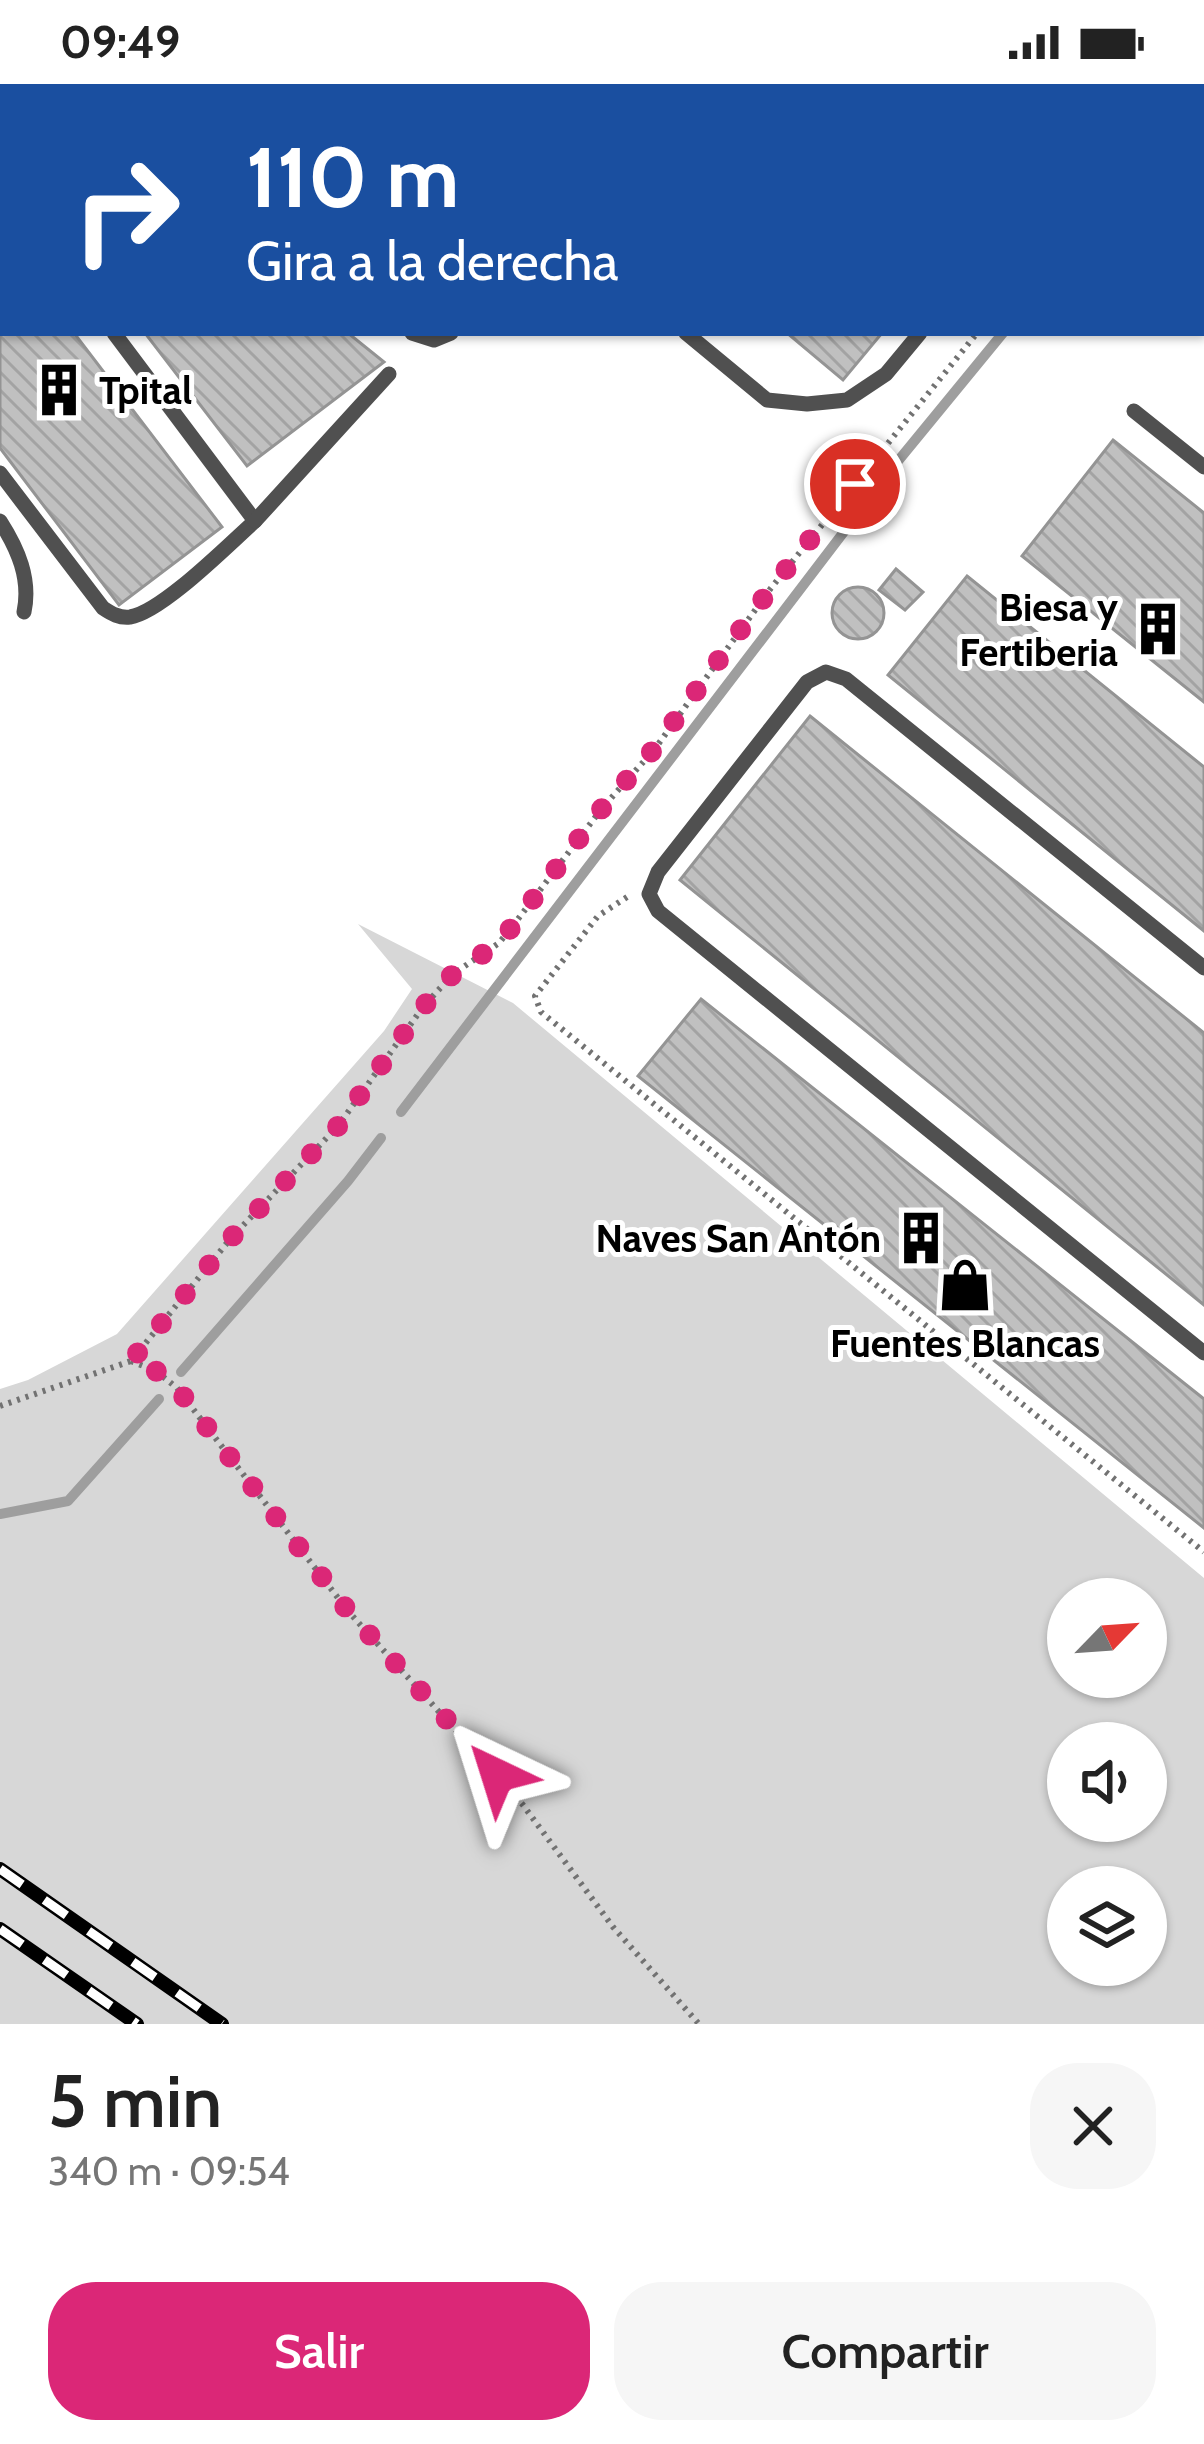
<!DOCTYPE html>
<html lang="es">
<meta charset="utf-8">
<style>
:root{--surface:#fff;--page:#f6f6f6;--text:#222;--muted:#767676;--accent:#db2777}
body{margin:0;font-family:Cabin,sans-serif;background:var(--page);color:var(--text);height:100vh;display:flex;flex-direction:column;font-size:45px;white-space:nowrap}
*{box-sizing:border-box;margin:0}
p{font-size:39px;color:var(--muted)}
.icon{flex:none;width:66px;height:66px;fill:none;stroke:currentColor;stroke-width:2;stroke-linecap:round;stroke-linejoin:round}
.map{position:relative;height:1940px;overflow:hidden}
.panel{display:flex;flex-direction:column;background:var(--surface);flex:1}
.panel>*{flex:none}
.banner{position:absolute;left:0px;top:0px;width:1206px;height:252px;box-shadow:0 3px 9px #0004;background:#1a4fa0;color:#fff;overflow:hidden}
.needle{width:78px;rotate:65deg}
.fabs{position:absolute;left:1047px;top:1494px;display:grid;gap:24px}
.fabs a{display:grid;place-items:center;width:120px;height:120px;border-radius:50%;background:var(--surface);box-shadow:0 3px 9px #0004;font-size:60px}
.pin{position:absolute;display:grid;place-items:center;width:102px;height:102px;color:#fff;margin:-51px;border:6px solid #fff;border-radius:50%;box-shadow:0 3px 12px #0007}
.me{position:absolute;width:132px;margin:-66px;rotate:319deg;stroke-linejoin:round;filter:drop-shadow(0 0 9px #0008)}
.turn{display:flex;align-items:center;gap:42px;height:252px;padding:0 48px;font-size:54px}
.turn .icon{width:156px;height:156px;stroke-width:2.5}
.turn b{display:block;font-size:84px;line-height:102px}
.round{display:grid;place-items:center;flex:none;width:126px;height:126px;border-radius:48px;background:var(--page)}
.headline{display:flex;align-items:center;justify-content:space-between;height:204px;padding:0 48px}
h1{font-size:72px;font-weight:600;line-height:90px}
.cta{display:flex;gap:24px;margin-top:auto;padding:24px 48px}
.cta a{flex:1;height:138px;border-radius:48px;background:var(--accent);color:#fff;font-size:48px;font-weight:600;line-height:138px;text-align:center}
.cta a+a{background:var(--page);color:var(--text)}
.status{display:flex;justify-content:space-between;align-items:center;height:84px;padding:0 60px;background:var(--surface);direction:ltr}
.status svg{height:33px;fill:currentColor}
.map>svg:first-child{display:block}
.grass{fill:#d7d7d7;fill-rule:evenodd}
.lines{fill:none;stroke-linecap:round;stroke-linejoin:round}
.stream{stroke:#9e9e9e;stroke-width:10}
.building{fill:url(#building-back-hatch);stroke:#949494;stroke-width:3}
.path{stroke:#727272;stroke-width:6;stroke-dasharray:3 6;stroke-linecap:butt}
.lane{stroke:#505050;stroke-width:15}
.rail-casing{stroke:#000;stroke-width:14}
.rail{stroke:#fff;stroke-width:9;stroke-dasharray:27;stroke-linecap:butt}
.route{stroke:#db2777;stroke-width:21;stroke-dasharray:0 37.8}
.labels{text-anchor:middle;stroke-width:10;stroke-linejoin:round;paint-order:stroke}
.poi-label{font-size:39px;font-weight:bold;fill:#000;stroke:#fff;text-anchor:end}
</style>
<div class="status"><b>09:49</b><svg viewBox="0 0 49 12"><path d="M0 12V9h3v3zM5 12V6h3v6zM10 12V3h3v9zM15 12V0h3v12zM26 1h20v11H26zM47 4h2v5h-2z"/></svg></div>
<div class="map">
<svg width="1204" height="1940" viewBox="0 0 1204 1940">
<defs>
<pattern id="building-back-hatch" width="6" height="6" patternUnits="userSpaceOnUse" patternTransform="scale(3)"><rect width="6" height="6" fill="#c0c0c0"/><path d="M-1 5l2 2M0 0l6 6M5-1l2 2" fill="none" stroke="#a3a3a3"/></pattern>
</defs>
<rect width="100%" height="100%" fill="#fff"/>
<path class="grass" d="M358 840 513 919 1204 1494V1940H0V1305L28 1296 117 1250 384 947 412 905ZM1068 1515H1146V1593H1068ZM1068 1659H1146V1737H1068ZM1068 1803H1146V1881H1068Z"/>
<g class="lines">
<g class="stream">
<path d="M401 1028 898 377 1003 249"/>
<path d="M181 1288 348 1097 381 1054"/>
<path d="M0 1430 68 1417 159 1315"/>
</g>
</g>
<g class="building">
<path d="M5 0 45 3H3V64L0 4Z"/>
<path d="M125 0H252L250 3Z"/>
<path d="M259 0H622L619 3Z"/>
<path d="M622 0H685L688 3H619Z"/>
<path d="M723 0H896L900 3H720Z"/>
<path d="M1024 0H1121L1119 3Z"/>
<path d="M0 152 3 249H74L222 443 119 521 0 364Z"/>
<path d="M145 249H348L384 278 247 382Z"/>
<path d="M787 249H882L843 296Z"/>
<path d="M1113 356 1204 429V618L1022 472Z"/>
<path d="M896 485 923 508 905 526 879 506Z"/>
<path d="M967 492 1204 683V847L888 591Z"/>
<circle cx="858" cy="529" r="26"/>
<path d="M810 632 1204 949V1221L680 796Z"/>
<path d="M701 915 1204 1315V1444L638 992Z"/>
</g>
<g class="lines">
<g class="path">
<path d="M1179 3 1181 0"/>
<path d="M627 813 598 832 535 912 541 928 1204 1468"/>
<path d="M131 1277 156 1287 177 1304 348 1527 523 1721 613 1843 699 1940"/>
<path d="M0 1322 131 1277 231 1154 338 1042 423 923 453 890 499 859 515 839 603 723 654 666 771 504 977 249"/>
</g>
<g class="lane">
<path d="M100 0 104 3"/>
<path d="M955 0 958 3"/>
<path d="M1141 3 1143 0"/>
<path d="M1203 63 1204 58"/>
<path d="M0 97 3 101"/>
<path d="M1203 136 1204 138"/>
<path d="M412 249 434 256 451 249"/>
<path d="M686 249 767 316 807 320 847 316 886 290 920 249"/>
<path d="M1134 327 1204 383"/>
<path d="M0 389 103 524C112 530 119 534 130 533 162 528 229 460 255 437L114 249"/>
<path d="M0 437C18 465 31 495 24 528"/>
<path d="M255 437 389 290"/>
<path d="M1204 884 846 595 826 588 807 598 658 788 649 810 658 827 1204 1269"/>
</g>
<defs>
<g id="rail">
<path d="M0 1785 222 1940"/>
<path d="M0 1845 137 1940"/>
</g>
</defs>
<use href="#rail" class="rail-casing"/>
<use href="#rail" class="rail"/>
</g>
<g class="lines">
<path class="route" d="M497 1691 348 1527 177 1304 156 1287 131 1277 231 1154 338 1042 423 923 453 890 499 859 515 839 603 723 654 665 771 504 855 400"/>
</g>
<defs>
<symbol id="building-bare" viewBox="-9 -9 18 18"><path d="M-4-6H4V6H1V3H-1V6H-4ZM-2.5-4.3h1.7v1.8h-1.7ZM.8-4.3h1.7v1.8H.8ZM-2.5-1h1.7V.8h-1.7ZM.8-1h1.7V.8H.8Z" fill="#000" stroke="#fff" stroke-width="2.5" paint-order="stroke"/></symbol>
<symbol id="shop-bare" viewBox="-9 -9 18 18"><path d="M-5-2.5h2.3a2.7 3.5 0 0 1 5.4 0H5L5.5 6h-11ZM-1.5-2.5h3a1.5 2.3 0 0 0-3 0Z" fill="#000" stroke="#fff" stroke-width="2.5" paint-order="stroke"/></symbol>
</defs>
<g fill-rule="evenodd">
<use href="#building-bare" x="21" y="268" width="76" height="76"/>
<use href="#building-bare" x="1120" y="507" width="76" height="76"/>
<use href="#building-bare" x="883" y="1116" width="76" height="76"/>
<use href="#shop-bare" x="927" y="1163" width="76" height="76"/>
</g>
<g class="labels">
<g class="poi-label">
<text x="99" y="320" text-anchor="start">Tpital</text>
<text x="1118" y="537">Biesa y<tspan x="1118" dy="45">Fertiberia</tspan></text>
<text x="881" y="1168">Naves San Antón</text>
<text x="965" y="1273" text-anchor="middle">Fuentes Blancas</text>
</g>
</g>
</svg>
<div class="fabs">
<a><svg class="needle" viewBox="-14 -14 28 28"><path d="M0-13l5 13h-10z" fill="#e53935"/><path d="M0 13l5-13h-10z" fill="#767676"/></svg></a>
<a><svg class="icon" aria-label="sound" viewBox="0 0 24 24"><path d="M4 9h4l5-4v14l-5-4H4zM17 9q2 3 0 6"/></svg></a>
<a><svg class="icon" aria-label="layers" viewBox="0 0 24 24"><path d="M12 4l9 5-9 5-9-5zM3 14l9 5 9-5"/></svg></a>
</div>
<div class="pin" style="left:855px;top:400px;background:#d93025"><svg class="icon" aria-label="arrive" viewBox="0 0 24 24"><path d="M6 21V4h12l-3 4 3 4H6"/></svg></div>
<svg class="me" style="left:497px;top:1691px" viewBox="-20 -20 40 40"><path d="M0-17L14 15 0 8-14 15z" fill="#db2777" stroke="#fff" stroke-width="4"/></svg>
<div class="banner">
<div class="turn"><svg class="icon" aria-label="right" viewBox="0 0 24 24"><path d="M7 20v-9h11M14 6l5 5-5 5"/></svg><div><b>110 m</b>Gira a la derecha</div></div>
</div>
</div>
<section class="panel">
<div class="headline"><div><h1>5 min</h1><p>340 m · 09:54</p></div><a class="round"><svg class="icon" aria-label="close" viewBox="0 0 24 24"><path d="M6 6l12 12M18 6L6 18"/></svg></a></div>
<div class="cta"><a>Salir</a><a>Compartir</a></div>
</section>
